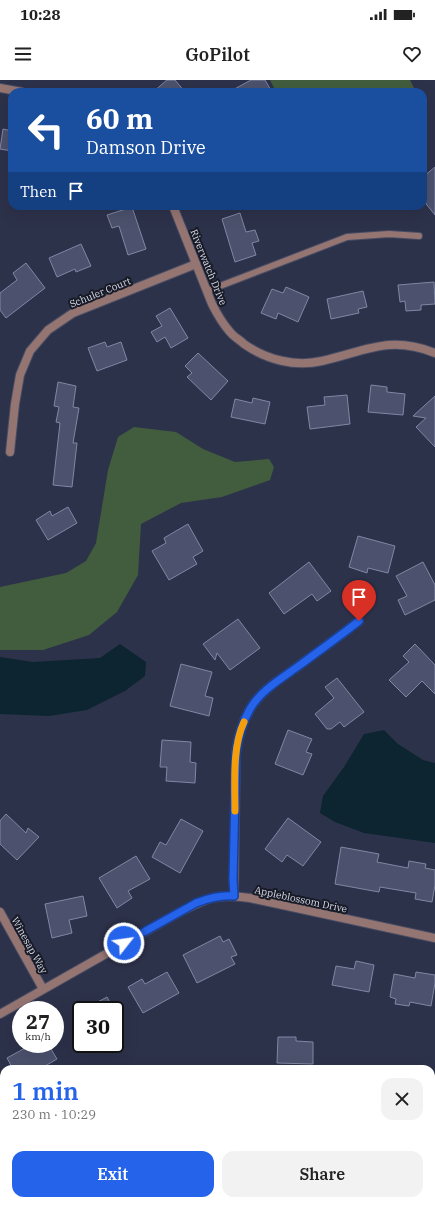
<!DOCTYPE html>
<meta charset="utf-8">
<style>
:root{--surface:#fff;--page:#f2f2f2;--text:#222;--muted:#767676;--accent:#2563eb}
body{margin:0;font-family:"IBM Plex Serif",serif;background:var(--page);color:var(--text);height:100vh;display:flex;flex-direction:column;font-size:15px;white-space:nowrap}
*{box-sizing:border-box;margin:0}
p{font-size:13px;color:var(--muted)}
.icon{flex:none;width:22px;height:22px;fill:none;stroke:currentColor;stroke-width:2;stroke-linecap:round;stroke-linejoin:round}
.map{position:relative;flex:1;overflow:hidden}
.drawer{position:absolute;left:0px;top:985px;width:435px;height:140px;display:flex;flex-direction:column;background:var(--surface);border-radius:12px 12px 0 0;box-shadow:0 4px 16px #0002}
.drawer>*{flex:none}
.guide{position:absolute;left:8px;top:8px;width:419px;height:122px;border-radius:12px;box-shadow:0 4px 16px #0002;background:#1a4fa0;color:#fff;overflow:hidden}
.speed{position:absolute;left:12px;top:921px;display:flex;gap:8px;font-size:20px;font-weight:700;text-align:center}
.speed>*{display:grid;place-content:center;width:52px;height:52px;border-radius:50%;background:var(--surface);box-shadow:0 4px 16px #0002;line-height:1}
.speed small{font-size:10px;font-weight:400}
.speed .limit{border:2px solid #111;border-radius:6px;background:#fff;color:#111}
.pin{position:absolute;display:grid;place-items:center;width:34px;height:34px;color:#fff;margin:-41px -17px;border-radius:50% 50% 50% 0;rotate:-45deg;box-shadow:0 0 4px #0007}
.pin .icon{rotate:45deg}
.me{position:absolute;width:44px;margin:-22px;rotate:60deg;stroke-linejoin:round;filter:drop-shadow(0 0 3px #0008)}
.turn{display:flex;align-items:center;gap:14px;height:84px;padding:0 12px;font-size:18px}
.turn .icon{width:52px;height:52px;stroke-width:2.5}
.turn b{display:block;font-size:28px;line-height:34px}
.then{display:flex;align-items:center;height:38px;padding:0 12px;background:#0003;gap:8px;font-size:15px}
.round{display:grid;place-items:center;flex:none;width:42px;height:42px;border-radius:12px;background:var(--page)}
.summary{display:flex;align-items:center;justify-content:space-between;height:68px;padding:0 12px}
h1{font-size:24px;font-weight:600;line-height:30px;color:var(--accent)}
.action{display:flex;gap:8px;margin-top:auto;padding:8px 12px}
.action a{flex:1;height:46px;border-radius:12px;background:var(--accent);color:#fff;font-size:16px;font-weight:600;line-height:46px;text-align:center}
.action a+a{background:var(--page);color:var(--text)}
.status{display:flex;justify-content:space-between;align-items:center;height:28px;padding:0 20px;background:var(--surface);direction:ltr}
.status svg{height:11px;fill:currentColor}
header{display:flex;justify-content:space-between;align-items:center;height:52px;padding:0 12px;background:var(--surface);font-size:18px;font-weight:600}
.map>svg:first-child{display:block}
.green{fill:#425d3d}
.water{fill:#0c2530}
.building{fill:#4c526d;stroke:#8087a4}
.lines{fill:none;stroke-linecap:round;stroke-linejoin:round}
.service-casing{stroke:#484d64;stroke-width:8}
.minor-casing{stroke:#484d64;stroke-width:10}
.tertiary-casing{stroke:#484d64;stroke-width:10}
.service{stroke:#957572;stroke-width:6}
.minor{stroke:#957572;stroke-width:8}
.tertiary{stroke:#957572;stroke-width:8}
.route-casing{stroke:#184099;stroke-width:10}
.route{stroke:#2563eb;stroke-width:7}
.slow{stroke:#f59e0b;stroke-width:7}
.labels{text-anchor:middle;stroke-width:4;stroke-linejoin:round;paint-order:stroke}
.street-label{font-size:10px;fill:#d6daea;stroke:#181b26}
</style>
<div class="status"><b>10:28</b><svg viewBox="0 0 49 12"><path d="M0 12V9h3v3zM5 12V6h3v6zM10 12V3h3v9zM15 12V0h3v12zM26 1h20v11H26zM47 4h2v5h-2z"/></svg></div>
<header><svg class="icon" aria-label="menu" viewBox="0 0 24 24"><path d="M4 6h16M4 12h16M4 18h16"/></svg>GoPilot<svg class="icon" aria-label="heart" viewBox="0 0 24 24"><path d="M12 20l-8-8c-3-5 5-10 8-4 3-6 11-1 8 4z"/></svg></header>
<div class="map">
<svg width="435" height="1125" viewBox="0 0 435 1125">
<rect width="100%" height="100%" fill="#2d324b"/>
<g class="green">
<path d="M270 0H410L416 12H276Z"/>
<path d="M134 347 176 352 203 369 235 382 269 379 274 387 270 400 222 417 181 423 141 444 138 495 117 532 89 555 43 570H0V507L66 493 86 481 96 463 108 390 118 357Z"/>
</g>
<g class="water">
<path d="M120 564 146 582 145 596 125 611 87 630 49 636 0 634V577L33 582 100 578Z"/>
<path d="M384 650 398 664 423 680 435 683V763L364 753 335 742 320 733 323 716 344 687 364 654Z"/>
</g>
<g class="building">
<path d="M167 0H175L185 12H153Z"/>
<path d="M251 0H265L272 12H229Z"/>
<path d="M3 49 12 51V71L0 69Z"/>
<path d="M435 87V135L423 120V97Z"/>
<path d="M132 127 146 169 128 175 119 146 112 148 107 135Z"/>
<path d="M240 133 246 152 255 150 259 161 252 163 256 175 235 182 222 139Z"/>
<path d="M81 164 91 186 76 192 75 189 57 197 49 178Z"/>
<path d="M26 183 45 208 6 238 0 230V213L17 200 13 193Z"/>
<path d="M434 202 435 224 421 225V230L406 231 405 221 400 222 398 205Z"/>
<path d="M286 207 309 217 298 242 278 233 276 239 261 233 272 209 283 213Z"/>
<path d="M363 211 367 227 358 229 359 233 331 239 327 219Z"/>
<path d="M170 228 188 258 171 268 165 257 157 262 151 252 162 246 156 236Z"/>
<path d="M105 262 107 267 121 262 127 280 97 291 88 268Z"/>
<path d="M198 273 228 301 211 320 187 297 192 293 185 286Z"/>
<path d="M58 302 76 306 73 327 79 328 73 363H77L72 407 53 405 60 343 56 342 59 327 54 326Z"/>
<path d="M371 305 387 307V312L405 314 403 335 368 332Z"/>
<path d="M347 315 350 344 310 349 307 327 325 325 324 317Z"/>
<path d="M435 316V367L416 347 426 338 413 336Z"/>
<path d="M253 318 270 322 265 344 231 337 235 319 252 323Z"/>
<path d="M68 427 77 443 48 460 36 440 50 431 52 436Z"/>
<path d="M188 444 203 471 193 477 197 484 169 500 152 471 166 463 164 458Z"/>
<path d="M358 456 395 466 388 493 368 488 367 493 349 487Z"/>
<path d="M309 482 331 511 317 521 312 514 284 534 269 513Z"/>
<path d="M423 482 435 505V520L405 535 398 520 407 516 396 496Z"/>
<path d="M238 539 260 568 230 590 217 573 215 580 203 564Z"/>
<path d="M415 564 435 585V614L422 601 406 617 389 600 409 582 403 576Z"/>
<path d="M181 584 212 592 205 616 213 618 209 636 170 626Z"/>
<path d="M337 598 364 632 344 647 340 642 331 649H327L315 634 334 618 325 607Z"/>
<path d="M288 650 312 659 306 672 312 674 303 695 275 684Z"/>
<path d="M162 660 191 662 190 682 196 683 195 703 166 701 167 687H160Z"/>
<path d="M6 734 26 753 28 748 39 757 17 780 0 764V741Z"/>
<path d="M288 738 321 762 303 786 287 775 282 782 265 769Z"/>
<path d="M181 739 203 751 180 793 152 777 160 762 166 765Z"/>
<path d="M341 767 379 774 377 782 408 788 409 781 426 784 425 788 435 790V805L432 822 415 819 416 813 380 807 379 812 335 804Z"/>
<path d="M136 776 150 799 128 811 132 818 117 828 99 798Z"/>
<path d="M83 816 87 836 69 840 72 853 52 858 45 824Z"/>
<path d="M220 856 223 862 229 859 237 875 231 877 235 884 197 903 183 875Z"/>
<path d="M356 881 374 885 369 912 332 905 336 886 354 889Z"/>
<path d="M167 892 179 913 143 933 128 907 142 899 145 904Z"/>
<path d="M416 892 435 895V903L431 926 410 922 409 926 395 924 396 919 390 917 394 894 415 898Z"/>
<path d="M107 917 114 930H83Z"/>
<path d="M278 957H296V961L313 962V984L277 983Z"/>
<path d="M25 964H48L57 979 40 989H13L7 978 27 967Z"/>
</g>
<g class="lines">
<defs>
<path id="service" d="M207 211 347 157 389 154 419 156"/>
<g id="minor">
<path d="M0 8 22 12"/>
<path d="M173 126 212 224C217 234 223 244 230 252 234 257 240 260 244 264 267 280 295 287 322 281 366 271 389 255 435 273"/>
<path d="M10 372 15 324 20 295 30 271 48 250 73 233 196 184"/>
<path d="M234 816 236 673C238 657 242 643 250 629 261 610 282 598 300 585 320 570 340 556 359 541"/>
<path d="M0 832 43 909"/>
<path d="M0 934 178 833C207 818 216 813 250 818L435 858"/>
</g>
<g id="tertiary">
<path d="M431 1092 435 1090"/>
<path d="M286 1125 304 1121"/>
</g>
</defs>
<use href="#service" class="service-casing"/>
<use href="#minor" class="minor-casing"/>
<use href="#tertiary" class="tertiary-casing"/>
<use href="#service" class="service"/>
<use href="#minor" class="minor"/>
<use href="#tertiary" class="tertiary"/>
</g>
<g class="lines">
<defs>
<path id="route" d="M124 863 196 823C209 818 220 815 234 816L233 799 236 673C238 657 242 643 250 629 261 610 282 598 300 585 320 570 340 556 359 541"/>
</defs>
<use href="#route" class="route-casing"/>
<use href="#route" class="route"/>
<path class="slow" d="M235 731C235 704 232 667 244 642"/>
</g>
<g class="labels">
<g class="street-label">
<text transform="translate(209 187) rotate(68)" y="4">Riverwatch Drive</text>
<text transform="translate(100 212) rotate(-22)" y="4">Schuler Court</text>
<text transform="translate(301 819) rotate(12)" y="4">Appleblossom Drive</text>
<text transform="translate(30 865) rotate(61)" y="4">Winesap Way</text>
</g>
</g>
</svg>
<div class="speed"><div>27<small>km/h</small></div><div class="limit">30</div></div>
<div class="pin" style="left:359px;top:541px;background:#d93025"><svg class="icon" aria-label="arrive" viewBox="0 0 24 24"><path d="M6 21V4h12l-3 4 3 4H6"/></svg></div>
<svg class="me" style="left:124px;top:863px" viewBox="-20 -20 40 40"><circle r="17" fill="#2563eb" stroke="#fff" stroke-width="3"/><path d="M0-11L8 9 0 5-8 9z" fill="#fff"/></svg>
<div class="guide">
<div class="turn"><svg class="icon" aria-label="left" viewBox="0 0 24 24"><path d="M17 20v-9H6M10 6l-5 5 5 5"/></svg><div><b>60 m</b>Damson Drive</div></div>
<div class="then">Then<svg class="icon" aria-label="arrive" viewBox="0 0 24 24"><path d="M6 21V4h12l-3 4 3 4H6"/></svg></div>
</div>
<section class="drawer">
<div class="summary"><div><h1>1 min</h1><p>230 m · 10:29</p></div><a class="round"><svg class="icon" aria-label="close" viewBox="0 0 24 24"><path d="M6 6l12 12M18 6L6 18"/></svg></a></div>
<div class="action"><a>Exit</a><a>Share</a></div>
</section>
</div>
